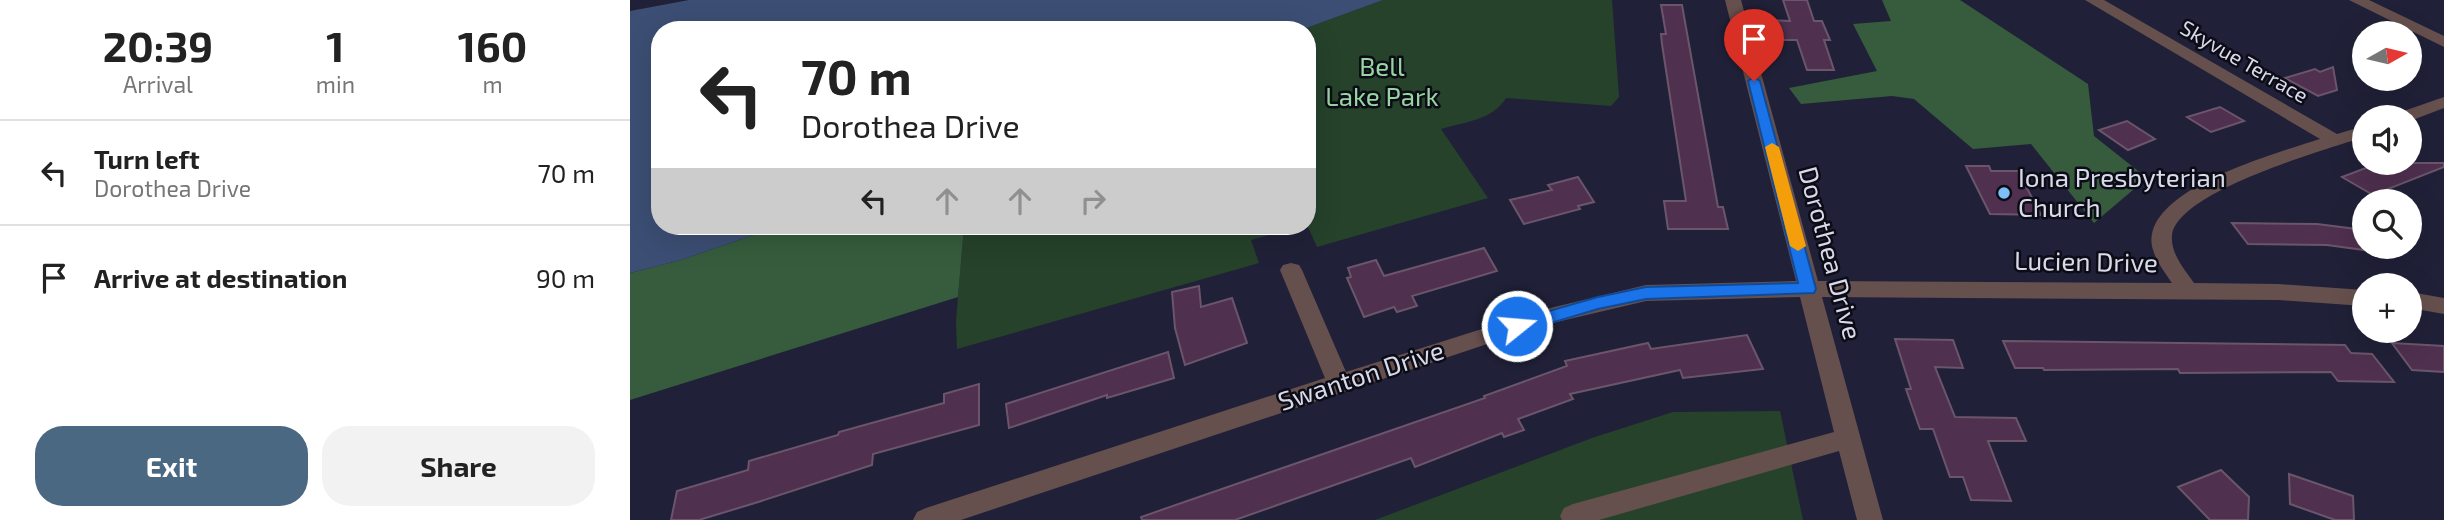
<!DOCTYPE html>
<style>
:root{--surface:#fff;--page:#f2f2f2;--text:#222;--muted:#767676;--line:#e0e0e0;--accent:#4b6883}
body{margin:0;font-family:"Exo 2",sans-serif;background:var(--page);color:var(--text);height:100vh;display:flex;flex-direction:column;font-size:26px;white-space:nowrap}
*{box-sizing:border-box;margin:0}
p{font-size:23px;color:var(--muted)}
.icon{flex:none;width:38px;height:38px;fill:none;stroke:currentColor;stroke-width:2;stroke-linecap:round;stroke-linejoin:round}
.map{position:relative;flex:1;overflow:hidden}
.panel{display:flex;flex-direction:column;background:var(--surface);width:630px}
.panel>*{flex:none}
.banner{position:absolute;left:21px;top:21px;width:665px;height:214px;border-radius:28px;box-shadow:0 7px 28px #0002;background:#fff;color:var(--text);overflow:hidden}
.needle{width:46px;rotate:82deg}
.controls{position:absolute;left:1722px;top:21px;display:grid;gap:14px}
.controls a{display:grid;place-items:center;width:70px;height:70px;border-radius:50%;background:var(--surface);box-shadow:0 7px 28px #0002;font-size:35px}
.pin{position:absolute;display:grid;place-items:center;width:60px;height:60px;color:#fff;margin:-72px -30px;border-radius:50% 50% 50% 0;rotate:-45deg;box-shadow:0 0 7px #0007}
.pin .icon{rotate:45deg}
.me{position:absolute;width:77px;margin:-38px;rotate:73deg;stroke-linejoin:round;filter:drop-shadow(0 0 5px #0008)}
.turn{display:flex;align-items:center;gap:24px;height:147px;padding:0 35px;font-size:32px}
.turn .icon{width:91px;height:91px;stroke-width:2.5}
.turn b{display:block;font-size:49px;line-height:60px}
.lanes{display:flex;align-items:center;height:66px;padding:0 35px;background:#0003;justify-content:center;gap:35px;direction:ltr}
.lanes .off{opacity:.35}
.eta{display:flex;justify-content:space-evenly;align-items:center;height:119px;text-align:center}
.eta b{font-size:42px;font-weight:700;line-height:49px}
.action{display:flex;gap:14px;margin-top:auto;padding:14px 35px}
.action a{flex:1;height:80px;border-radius:28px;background:var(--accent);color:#fff;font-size:28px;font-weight:700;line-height:80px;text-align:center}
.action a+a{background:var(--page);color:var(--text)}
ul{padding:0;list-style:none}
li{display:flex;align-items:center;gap:21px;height:105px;padding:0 35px;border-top:2px solid var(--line)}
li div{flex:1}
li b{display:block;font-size:26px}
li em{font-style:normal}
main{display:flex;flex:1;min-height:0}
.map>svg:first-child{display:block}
.green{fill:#26422b}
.forest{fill:#365c3d}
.water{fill:#3c4e74}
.building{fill:#4f304f;stroke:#6b556a;stroke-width:2}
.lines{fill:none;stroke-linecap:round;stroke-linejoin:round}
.minor{fill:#66504e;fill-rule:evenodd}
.route{fill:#1a73e8;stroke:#114b97;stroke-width:2}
.slow{fill:#f59e0b}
.poi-dot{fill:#7dbef9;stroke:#0b0c16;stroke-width:2.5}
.labels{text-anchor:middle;stroke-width:5;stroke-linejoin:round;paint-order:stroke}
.far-street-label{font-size:21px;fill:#d8daea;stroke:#0b0c16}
.park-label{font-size:26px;fill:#98d5a1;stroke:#0b0c16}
.poi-label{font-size:26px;fill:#d8daea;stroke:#0b0c16;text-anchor:start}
.street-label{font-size:26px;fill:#d8daea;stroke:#0b0c16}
</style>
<main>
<section class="panel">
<div class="eta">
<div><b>20:39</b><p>Arrival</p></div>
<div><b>1</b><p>min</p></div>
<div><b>160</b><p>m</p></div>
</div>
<ul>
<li><svg class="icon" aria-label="left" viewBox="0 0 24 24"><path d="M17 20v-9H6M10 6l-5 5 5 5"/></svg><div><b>Turn left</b><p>Dorothea Drive</p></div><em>70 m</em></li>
<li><svg class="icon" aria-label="arrive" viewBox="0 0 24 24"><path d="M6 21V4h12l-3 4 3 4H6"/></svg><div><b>Arrive at destination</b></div><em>90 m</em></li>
</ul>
<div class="action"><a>Exit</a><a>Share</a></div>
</section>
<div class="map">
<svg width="1814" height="520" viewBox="0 0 1814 520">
<rect width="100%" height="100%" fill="#202138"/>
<g class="green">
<path d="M753 0H982L989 97 981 106 876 98C863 120 834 122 811 129L858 198 687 247 677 225V30H671Z"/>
<path d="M334 226H673L621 240 629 263 327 349 326 321Z"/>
<path d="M1150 411 1173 520H745L962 438 1043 412Z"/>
</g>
<g class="forest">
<path d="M1252 0H1330L1458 84 1464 136 1517 178 1464 223 1401 144 1343 149 1284 99 1262 96 1171 104 1159 88 1247 71 1223 24 1261 21Z"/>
<path d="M149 226H334L328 297 0 400V273L51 260Z"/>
</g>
<path class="water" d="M59 0H753L671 30H30V226H149L51 260 0 273V11Z"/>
<g class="building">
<path d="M1153 0H1177L1184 21H1192L1200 40H1194L1204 70H1177L1167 40H1134V20L1160 21Z"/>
<path d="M1031 5H1052L1088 207H1093L1098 229H1038L1034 201H1056L1032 44 1031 34H1036Z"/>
<path d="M1703 67 1707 90 1688 96 1655 78 1685 69 1690 72Z"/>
<path d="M1590 107 1614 121 1581 132 1557 117Z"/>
<path d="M1497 121 1525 139 1498 150 1469 130Z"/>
<path d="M1749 163H1814V167L1743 195 1712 177Z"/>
<path d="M1336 166H1359L1361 171H1388L1411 215 1360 214Z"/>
<path d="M948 177 964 202 948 206 950 209 894 224 880 200 922 190 918 185Z"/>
<path d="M1602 223 1687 224 1734 230V250L1697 245 1618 244Z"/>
<path d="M854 248 867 271 782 296 787 306 767 312 764 307 734 317 717 278 721 277 718 268 746 260 754 276Z"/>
<path d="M569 286 571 307 602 298 617 343 555 365 545 328 542 292Z"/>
<path d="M1117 335 1133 369 1053 378 1050 370 940 394 943 399 888 419 894 430 874 437 872 433 785 467 781 458 605 520H512L511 517 855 398 854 396 937 366 935 361 1018 343 1021 349Z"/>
<path d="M1265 339 1323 340 1333 368 1305 367 1325 417 1386 418 1396 441H1358L1381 501 1341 500 1333 477H1320L1303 429H1290L1276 389H1281Z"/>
<path d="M1373 341 1715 345 1721 353 1742 354 1764 382 1708 381 1701 372 1550 373 1548 369 1414 370 1413 368H1385Z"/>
<path d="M1762 343 1814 346V372L1782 370Z"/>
<path d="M538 352 544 378 477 398V395L379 428 376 404Z"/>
<path d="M349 384V425L243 454 242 465 125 503 69 520H41L47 491 118 470 119 461 208 435 209 432 314 403V394Z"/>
<path d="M1591 470 1619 497 1618 520H1580L1548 487Z"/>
<path d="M1659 474 1723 496 1724 520H1705L1660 504Z"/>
</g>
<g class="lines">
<g class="minor">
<path d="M1095 0H1111L1188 281 1542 283C1533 270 1518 251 1522 234 1532 184 1647 153 1690 139L1455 0H1474L1707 134 1734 126V137C1695 150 1548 191 1542 235 1540 253 1555 270 1564 283L1649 284 1734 290V306L1649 300 1192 297 1253 520H1227L1209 451 969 520H932L930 516 934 508 943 504 1204 432 1170 297 1016 301 914 325 331 520H283L287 512 296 508 695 378 650 270 653 265 661 263 669 265 672 270 716 372 912 310 1016 285 1166 281Z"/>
<path d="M1719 0H1739L1814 36V47Z"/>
<path d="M1814 97V108L1780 121V117H1765L1768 113Z"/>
<path d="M1780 292 1814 298V314L1780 308Z"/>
</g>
</g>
<path class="route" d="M1124 77 1130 81 1186 289 1184 293 1016 299 968 309 887 333 881 331 878 326 881 322 968 297 1016 287 1168 283 1118 81Z"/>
<path class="slow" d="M1142 143 1149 147 1176 246 1168 251 1160 246 1135 147Z"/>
<circle class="poi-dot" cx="1374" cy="193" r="7"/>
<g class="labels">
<g class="far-street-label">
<text transform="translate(1614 62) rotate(30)" y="7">Skyvue Terrace</text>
</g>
<g class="park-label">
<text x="752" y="76">Bell<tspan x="752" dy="30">Lake Park</tspan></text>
</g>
<g class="poi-label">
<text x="1388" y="187">Iona Presbyterian<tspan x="1388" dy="30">Church</tspan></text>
</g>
<g class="street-label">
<text transform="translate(1200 253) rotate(75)" y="9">Dorothea Drive</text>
<text transform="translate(1456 262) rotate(1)" y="9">Lucien Drive</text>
<text transform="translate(731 376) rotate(-18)" y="9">Swanton Drive</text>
</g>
</g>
</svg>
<div class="controls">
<a><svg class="needle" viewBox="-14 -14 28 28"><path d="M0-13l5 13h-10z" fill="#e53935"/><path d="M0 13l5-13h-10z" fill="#767676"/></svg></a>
<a><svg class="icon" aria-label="sound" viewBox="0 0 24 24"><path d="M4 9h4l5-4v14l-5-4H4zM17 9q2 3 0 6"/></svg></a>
<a><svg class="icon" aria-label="search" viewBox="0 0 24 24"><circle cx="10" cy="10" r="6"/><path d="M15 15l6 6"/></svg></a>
<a>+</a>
</div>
<div class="pin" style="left:1124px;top:81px;background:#d93025"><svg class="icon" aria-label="arrive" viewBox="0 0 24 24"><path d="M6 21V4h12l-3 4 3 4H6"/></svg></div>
<svg class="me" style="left:887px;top:326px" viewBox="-20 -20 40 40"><circle r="17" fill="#1a73e8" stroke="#fff" stroke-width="3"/><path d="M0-11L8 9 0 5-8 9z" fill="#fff"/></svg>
<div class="banner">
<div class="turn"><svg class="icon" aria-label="left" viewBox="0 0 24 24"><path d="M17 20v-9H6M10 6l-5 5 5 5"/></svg><div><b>70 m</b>Dorothea Drive</div></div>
<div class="lanes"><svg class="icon" aria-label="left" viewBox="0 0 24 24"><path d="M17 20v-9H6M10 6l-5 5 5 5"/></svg><svg class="icon off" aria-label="ahead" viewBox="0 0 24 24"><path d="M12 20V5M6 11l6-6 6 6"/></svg><svg class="icon off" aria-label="ahead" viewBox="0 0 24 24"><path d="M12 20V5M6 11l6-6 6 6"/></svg><svg class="icon off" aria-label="right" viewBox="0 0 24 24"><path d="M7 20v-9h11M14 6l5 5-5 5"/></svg></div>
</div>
</div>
</main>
